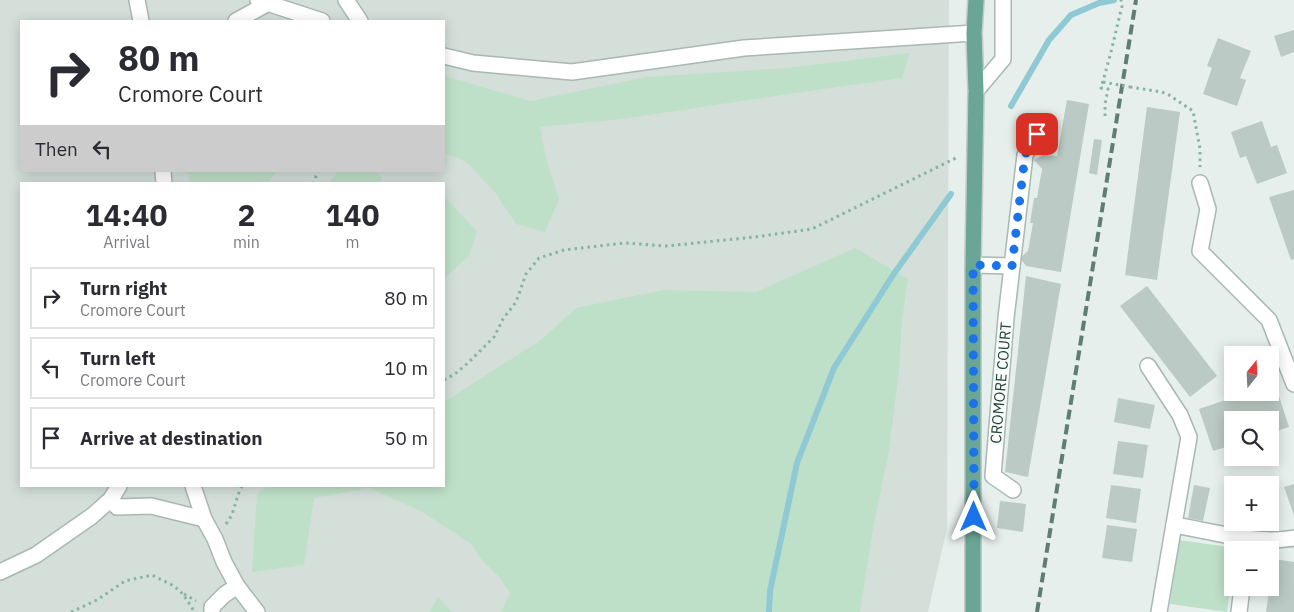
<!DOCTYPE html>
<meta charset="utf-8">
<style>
:root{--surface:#fff;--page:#f7f7f7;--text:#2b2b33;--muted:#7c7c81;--line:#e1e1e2}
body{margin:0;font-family:"IBM Plex Sans",sans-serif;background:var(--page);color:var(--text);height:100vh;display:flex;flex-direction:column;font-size:19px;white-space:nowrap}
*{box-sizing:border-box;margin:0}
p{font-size:16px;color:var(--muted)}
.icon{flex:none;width:28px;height:28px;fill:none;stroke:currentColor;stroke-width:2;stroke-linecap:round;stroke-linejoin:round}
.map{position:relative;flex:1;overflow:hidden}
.sheet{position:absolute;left:20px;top:182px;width:425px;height:305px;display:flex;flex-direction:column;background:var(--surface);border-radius:0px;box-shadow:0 2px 12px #0003}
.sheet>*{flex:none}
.top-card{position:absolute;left:20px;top:20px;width:425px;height:152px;border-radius:0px;box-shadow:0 2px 12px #0003;background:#fff;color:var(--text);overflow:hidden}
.needle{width:32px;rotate:18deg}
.controls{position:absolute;left:1224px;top:346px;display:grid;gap:10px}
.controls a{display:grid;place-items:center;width:55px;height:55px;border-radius:0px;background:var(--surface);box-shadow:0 2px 12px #0003;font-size:25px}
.pin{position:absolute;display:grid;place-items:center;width:42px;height:42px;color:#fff;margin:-21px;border-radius:10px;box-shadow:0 2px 8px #0006}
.me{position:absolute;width:55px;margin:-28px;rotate:0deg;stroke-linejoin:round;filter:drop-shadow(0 0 4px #0008)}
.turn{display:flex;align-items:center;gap:18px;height:105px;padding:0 15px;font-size:22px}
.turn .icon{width:65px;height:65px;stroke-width:2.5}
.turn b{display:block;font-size:35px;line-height:42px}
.then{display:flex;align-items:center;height:48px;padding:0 15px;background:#0003;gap:10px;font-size:19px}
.eta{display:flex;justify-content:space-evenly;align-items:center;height:85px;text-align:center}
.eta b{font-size:30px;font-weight:700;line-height:35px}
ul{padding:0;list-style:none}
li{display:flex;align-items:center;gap:15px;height:62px;margin:0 10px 8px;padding:0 5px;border:2px solid var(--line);border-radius:0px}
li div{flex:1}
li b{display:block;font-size:19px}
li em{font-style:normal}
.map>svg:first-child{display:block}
.built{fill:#d4dfda;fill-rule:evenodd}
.green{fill:#bfe0c8}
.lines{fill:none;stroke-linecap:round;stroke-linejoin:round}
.stream{stroke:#8ec9d4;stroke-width:6}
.building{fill:#bbcac4}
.minor-casing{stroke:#a8b8b2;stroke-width:18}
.major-casing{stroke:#c2cac8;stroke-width:18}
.path{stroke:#86b3a5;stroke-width:3;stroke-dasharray:2.5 4;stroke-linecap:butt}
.minor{stroke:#fff;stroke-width:15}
.major{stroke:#6aa596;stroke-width:15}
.rail{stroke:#5f7d75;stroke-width:4;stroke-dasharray:10 5;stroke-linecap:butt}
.path-bridge{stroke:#86b3a5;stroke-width:3;stroke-dasharray:2.5 4;stroke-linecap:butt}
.route{stroke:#1a73e8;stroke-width:9;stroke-dasharray:0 16.2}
.labels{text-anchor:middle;stroke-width:4;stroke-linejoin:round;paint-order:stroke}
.street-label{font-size:15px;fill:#24423a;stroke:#f7fbf9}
</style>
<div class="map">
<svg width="1294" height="612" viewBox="0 0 1294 612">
<rect width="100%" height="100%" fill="#e6efeb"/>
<path class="built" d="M0 0H949L947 528 928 612H0ZM21 21H444V171H21ZM21 184H444V486H21Z"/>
<g class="green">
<path d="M910 53 902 78 823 89 622 119 540 127 546 158 559 199 545 232 516 224 494 191 465 161 444 153V76L531 101 646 77 787 68Z"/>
<path d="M188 171H277L267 184H190Z"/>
<path d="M339 171H373L381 176V184H329L331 180Z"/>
<path d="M444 198 451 203 477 232 469 256 449 274 444 277Z"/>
<path d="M855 248 908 279 902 321 899 371 889 450 873 529 860 612H501L510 593 498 576 482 560 470 543 424 513 370 488 314 498 304 565 252 572 257 494 268 486H444V402L541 340 576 308 663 290 756 292Z"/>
<path d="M1179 540 1236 548V550H1232V572L1227 612 1170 604Z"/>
<path d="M438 597 452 612H430Z"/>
</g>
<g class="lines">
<g class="stream">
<path d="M1011 106 1049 40 1071 15 1099 3 1114 0"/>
<path d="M769 612 770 591 797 463 834 368 893 275 951 194"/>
</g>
</g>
<g class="building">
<path d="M1294 30V52L1281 57 1274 36Z"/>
<path d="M1218 38 1251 51 1240 78 1246 80 1237 106 1203 94 1212 68 1207 66Z"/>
<path d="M1067 100 1089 104 1061 272 1026 266 1020 258 1028 251 1033 223H1030L1034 198H1037L1042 169 1034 160 1043 155 1057 156Z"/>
<path d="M1147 107 1180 112 1157 280 1125 275Z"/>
<path d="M1262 121 1271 147 1277 145 1287 173 1257 184 1246 156 1240 158 1231 132Z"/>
<path d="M1094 139 1102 140 1097 175 1089 173Z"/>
<path d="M1294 190V259L1291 260 1269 197Z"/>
<path d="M1026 276 1061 284 1028 477 1005 472Z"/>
<path d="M1147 286 1217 376 1190 397 1120 306Z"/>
<path d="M1275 384 1289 427 1270 433V420H1232V445L1213 451 1199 409 1249 392H1270V386Z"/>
<path d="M1118 398 1155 405 1150 429 1114 422Z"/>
<path d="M1118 441 1148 445 1143 478 1113 474Z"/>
<path d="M1294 484V515L1284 487Z"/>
<path d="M1111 485 1141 489 1136 523 1106 518Z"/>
<path d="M1194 485 1210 488 1203 521 1188 518Z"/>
<path d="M1232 500V522H1257L1256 528 1228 523Z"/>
<path d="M1000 501 1026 504 1023 532 997 528Z"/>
<path d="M1107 525 1137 529 1132 562 1102 558Z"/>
<path d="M1274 559 1294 562V612H1266Z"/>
</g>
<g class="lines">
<defs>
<g id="minor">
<path d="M137 0 141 21"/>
<path d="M258 0 322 21"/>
<path d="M346 0 360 21"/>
<path d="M236 21 274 0"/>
<path d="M444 56 473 63 572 72 744 48 974 33"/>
<path d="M976 91 1003 59V0"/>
<path d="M163 171 164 184"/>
<path d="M1200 183 1208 209 1200 251 1269 320 1294 384"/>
<path d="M973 265 1012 266"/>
<path d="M1148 366 1180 415 1189 437 1159 612"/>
<path d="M193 486 204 519 215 539 224 562 237 586 257 612"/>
<path d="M1013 490 993 476 1006 318 1025 155 1037 134"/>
<path d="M111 499 117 507 151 506 204 519"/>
<path d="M1174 525C1211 531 1257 545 1294 538"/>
<path d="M0 572 36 555 92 516 111 499 119 486"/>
<path d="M212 612V607L224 595 237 586"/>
<path d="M1239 612 1242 588"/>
</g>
<path id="major" d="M973 612V265L976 91 974 33 976 0"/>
</defs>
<use href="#minor" class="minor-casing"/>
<use href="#major" class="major-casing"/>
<g class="path">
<path d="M1130 87 1162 92 1169 95 1193 111 1200 149V167"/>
<path d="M1105 116V104L1108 89 1101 88 1111 52 1122 6 1121 0"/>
<path d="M313 184 318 171"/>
<path d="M444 380 455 374 469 362 494 337 503 319 516 302 526 274 539 258 564 250 625 243 666 246 755 237 812 229 958 157"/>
<path d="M226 524C235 513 235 499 242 486"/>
<path d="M184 594 196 601"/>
<path d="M71 612 97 600 125 581 152 575 174 586 183 594 194 611"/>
</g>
<use href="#minor" class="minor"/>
<use href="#major" class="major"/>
<path class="rail" d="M1037 612 1136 0"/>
<path class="path-bridge" d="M1103 82 1130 87"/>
</g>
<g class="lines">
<path class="route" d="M974 517 973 265 1012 266 1025 155 1037 134"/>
</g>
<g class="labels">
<g class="street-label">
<text transform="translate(1001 383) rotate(-85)" y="5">CROMORE COURT</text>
</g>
</g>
</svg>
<div class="controls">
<a><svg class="needle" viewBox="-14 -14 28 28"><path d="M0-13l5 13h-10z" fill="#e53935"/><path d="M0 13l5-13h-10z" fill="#7c7c81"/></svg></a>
<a><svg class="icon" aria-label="search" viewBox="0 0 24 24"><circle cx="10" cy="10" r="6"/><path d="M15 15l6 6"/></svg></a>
<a>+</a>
<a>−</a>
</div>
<div class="pin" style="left:1037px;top:134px;background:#d93025"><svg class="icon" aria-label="arrive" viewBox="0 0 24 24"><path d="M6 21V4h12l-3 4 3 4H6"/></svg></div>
<svg class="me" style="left:974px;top:517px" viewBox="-20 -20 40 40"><path d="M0-17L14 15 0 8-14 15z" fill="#1a73e8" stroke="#fff" stroke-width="4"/></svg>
<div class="top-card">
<div class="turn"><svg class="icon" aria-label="right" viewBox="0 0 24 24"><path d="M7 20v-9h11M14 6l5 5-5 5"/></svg><div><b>80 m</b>Cromore Court</div></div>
<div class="then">Then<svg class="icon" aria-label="left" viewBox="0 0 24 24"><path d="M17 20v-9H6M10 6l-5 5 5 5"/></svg></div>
</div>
<section class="sheet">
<div class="eta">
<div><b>14:40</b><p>Arrival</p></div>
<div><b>2</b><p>min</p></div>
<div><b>140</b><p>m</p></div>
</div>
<ul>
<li><svg class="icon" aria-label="right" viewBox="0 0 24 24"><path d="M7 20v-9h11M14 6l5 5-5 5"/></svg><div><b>Turn right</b><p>Cromore Court</p></div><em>80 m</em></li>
<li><svg class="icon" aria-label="left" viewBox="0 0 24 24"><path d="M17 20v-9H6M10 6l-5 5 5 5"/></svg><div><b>Turn left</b><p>Cromore Court</p></div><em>10 m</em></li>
<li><svg class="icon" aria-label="arrive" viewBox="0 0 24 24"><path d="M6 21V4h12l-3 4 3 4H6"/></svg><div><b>Arrive at destination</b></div><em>50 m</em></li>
</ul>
</section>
</div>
